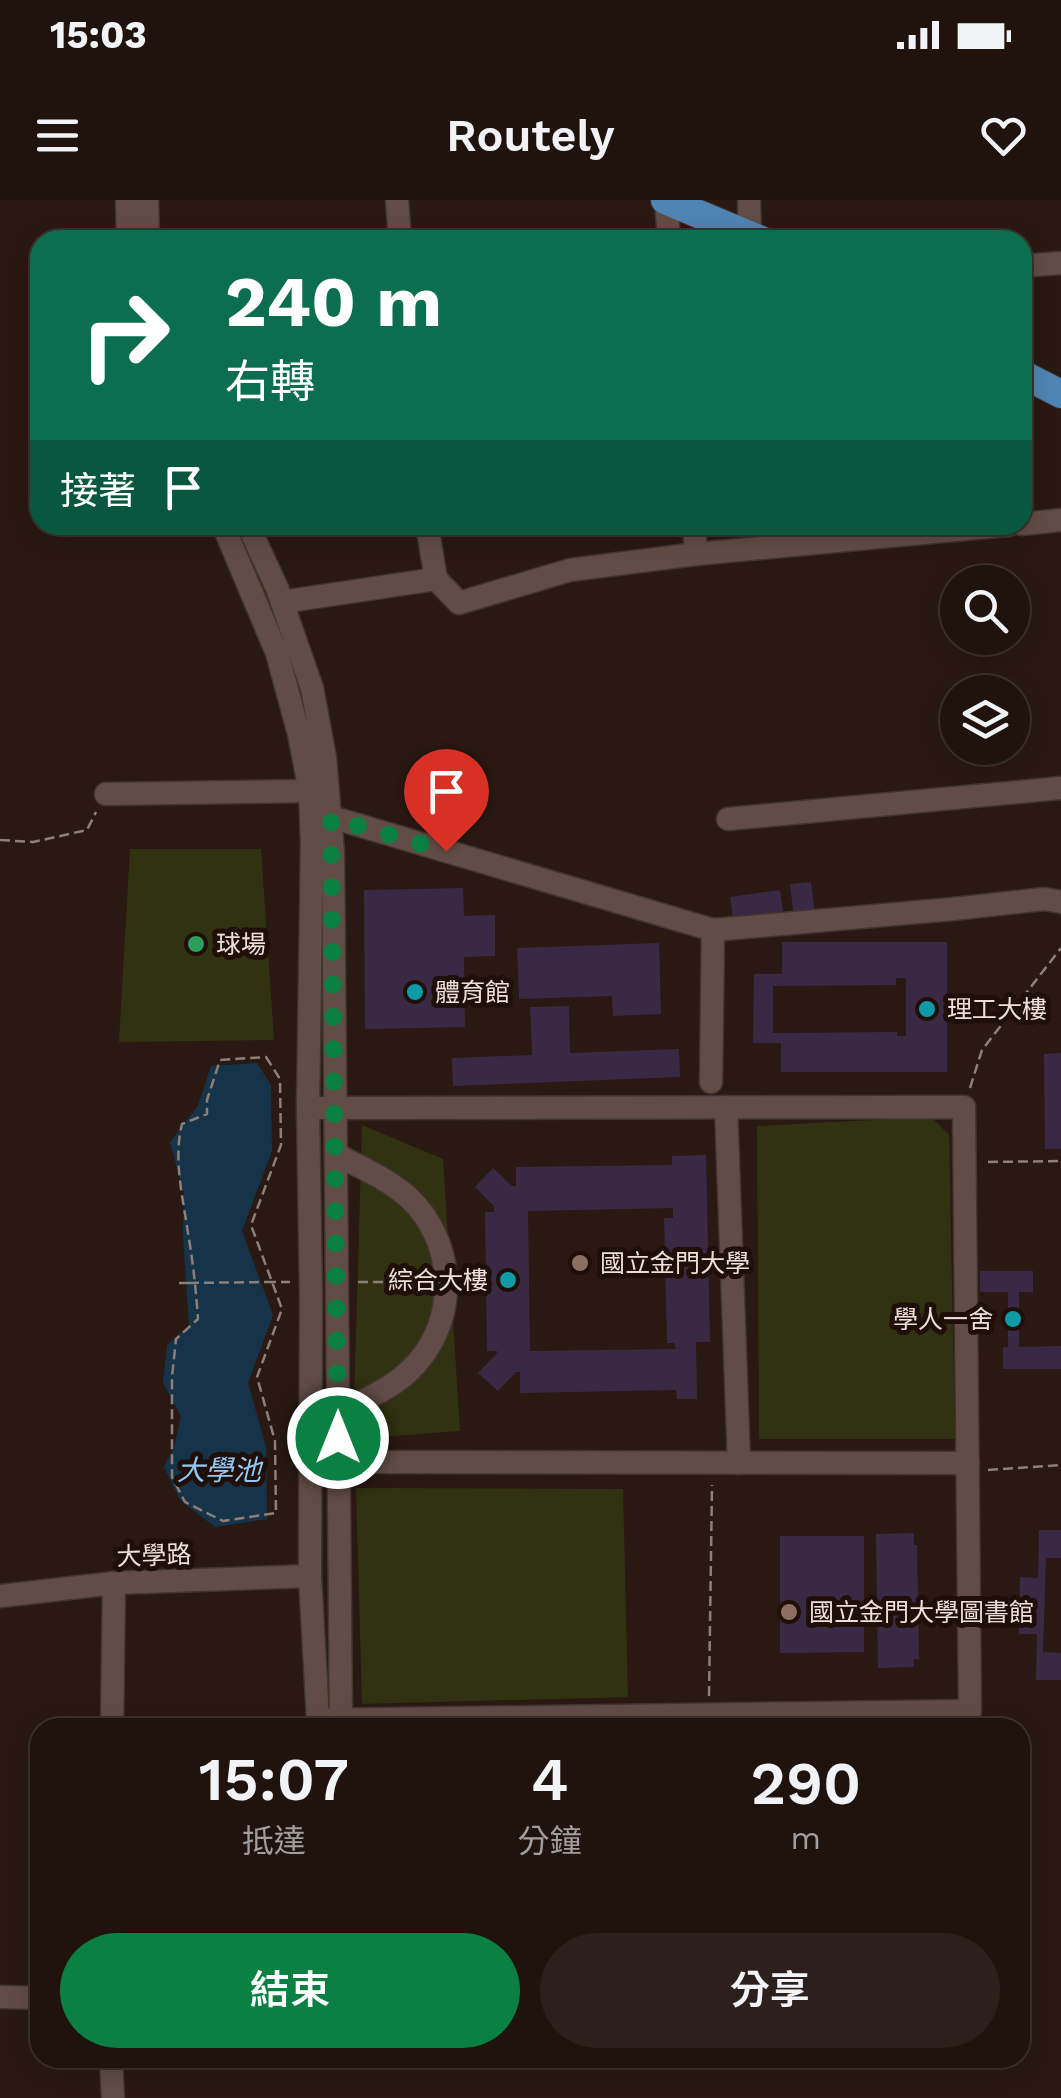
<!DOCTYPE html>
<html lang="zh-TW">
<meta charset="utf-8">
<style>
:root{--surface:#20130e;--page:#2d201c;--text:#f1f3f6;--muted:#a29e9e;--line:#3d322e;--accent:#0b8043}
body{margin:0;font-family:"Work Sans","Noto Sans TC",sans-serif;background:var(--page);color:var(--text);height:100vh;display:flex;flex-direction:column;font-size:38px;white-space:nowrap}
*{box-sizing:border-box;margin:0}
p{font-size:32px;color:var(--muted)}
.icon{flex:none;width:55px;height:55px;fill:none;stroke:currentColor;stroke-width:2;stroke-linecap:round;stroke-linejoin:round}
.map{position:relative;flex:1;overflow:hidden}
.details{position:absolute;left:30px;top:1518px;width:1000px;height:350px;display:flex;flex-direction:column;background:var(--surface);border-radius:30px;box-shadow:0 5px 25px #0003,0 0 0 2px var(--line)}
.details>*{flex:none}
.hud{position:absolute;left:30px;top:30px;width:1002px;height:305px;border-radius:30px;box-shadow:0 5px 25px #0003,0 0 0 2px var(--line);background:#0b6e4f;color:#fff;overflow:hidden}
.controls{position:absolute;left:940px;top:365px;display:grid;gap:20px}
.controls a{display:grid;place-items:center;width:90px;height:90px;border-radius:50%;background:var(--surface);box-shadow:0 5px 25px #0003,0 0 0 2px var(--line);font-size:50px}
.pin{position:absolute;display:grid;place-items:center;width:85px;height:85px;color:#fff;margin:-102px -42px;border-radius:50% 50% 50% 0;rotate:-45deg;box-shadow:0 0 10px #0007}
.pin .icon{rotate:45deg}
.me{position:absolute;width:110px;margin:-55px;rotate:0deg;stroke-linejoin:round;filter:drop-shadow(0 0 8px #0008)}
.turn{display:flex;align-items:center;gap:35px;height:210px;padding:0 30px;font-size:45px}
.turn .icon{width:130px;height:130px;stroke-width:2.5}
.turn b{display:block;font-size:70px;line-height:85px}
.then{display:flex;align-items:center;height:95px;padding:0 30px;background:#0003;gap:20px;font-size:38px}
.eta{display:flex;justify-content:space-evenly;align-items:center;height:170px;text-align:center}
.eta b{font-size:60px;font-weight:600;line-height:70px}
.button{display:flex;gap:20px;margin-top:auto;padding:20px 30px}
.button a{flex:1;height:115px;border-radius:60px;background:var(--accent);color:#fff;font-size:40px;font-weight:600;line-height:115px;text-align:center}
.button a+a{background:var(--page);color:var(--text)}
.status{display:flex;justify-content:space-between;align-items:center;height:70px;padding:0 50px;background:var(--surface);direction:ltr}
.status svg{height:28px;fill:currentColor}
header{display:flex;justify-content:space-between;align-items:center;height:130px;padding:0 30px;background:var(--surface);font-size:45px;font-weight:600}
.map>svg:first-child{display:block}
.green{fill:#313211}
.water{fill:#153449}
.building{fill:#3a2944;fill-rule:evenodd}
.lines{fill:none;stroke-linecap:round;stroke-linejoin:round}
.minor-casing{stroke:#413431;stroke-width:25}
.major-casing{stroke:#413431;stroke-width:30}
.path{stroke:#8e7f79;stroke-width:2.5;stroke-dasharray:10 5;stroke-linecap:butt}
.minor{stroke:#624d46;stroke-width:22}
.major{stroke:#4f85b4;stroke-width:28}
.path-bridge{stroke:#8e7f79;stroke-width:2.5;stroke-dasharray:10 5;stroke-linecap:butt}
.route{stroke:#0b8043;stroke-width:18;stroke-dasharray:0 32.4}
.leisure-dot{fill:#2e9e5b;stroke:#200f09;stroke-width:4}
.culture-dot{fill:#0f9aa8;stroke:#200f09;stroke-width:4}
.education-dot{fill:#8d6e63;stroke:#200f09;stroke-width:4}
.labels{text-anchor:middle;stroke-width:10;stroke-linejoin:round;paint-order:stroke}
.poi-label{font-size:25px;fill:#ebdfda;stroke:#200f09;text-anchor:start}
.street-label{font-size:25px;fill:#ebdfda;stroke:#200f09}
.water-label{font-size:28px;font-style:italic;fill:#92c9f4;stroke:#200f09}
</style>
<div class="status"><b>15:03</b><svg viewBox="0 0 49 12"><path d="M0 12V9h3v3zM5 12V6h3v6zM10 12V3h3v9zM15 12V0h3v12zM26 1h20v11H26zM47 4h2v5h-2z"/></svg></div>
<header><svg class="icon" aria-label="menu" viewBox="0 0 24 24"><path d="M4 6h16M4 12h16M4 18h16"/></svg>Routely<svg class="icon" aria-label="heart" viewBox="0 0 24 24"><path d="M12 20l-8-8c-3-5 5-10 8-4 3-6 11-1 8 4z"/></svg></header>
<div class="map">
<svg width="1061" height="1898" viewBox="0 0 1061 1898">
<rect width="100%" height="100%" fill="#2a1912"/>
<g class="green">
<path d="M130 649H261L274 840 119 842Z"/>
<path d="M931 917 949 935 955 1239H759L757 926Z"/>
<path d="M362 925 443 959 460 1231 353 1239Z"/>
<path d="M356 1288 623 1289 628 1497 362 1504Z"/>
</g>
<path class="water" d="M257 863 271 885 272 951 242 1031 273 1115 248 1183 266 1247 267 1319 215 1327 180 1300 164 1267 174 1247 181 1216 163 1183 167 1145 189 1125 183 1037 184 994 170 942 198 906 211 866Z"/>
<g class="building">
<path d="M811 682 815 715 794 717 790 684Z"/>
<path d="M463 688 464 716 495 715V756L464 757 465 827 365 829 364 690Z"/>
<path d="M780 690 784 719 734 725 730 697Z"/>
<path d="M782 742H947V872H781V843H753L754 774H782ZM896 778H906V836H897V832L773 833V786L896 785Z"/>
<path d="M659 743 661 814 613 816 612 796 519 799 517 748Z"/>
<path d="M569 806 570 853 679 849 680 877 453 886 452 858 532 855 530 807Z"/>
<path d="M1061 853V949H1045L1044 854Z"/>
<path d="M706 955 710 1142H696L697 1199H677L676 1190 520 1193V1172H516L498 1191 478 1173 497 1153V1151H487L485 1012H494V1006L475 987 493 968 512 986H516V967L672 965V956ZM673 1008V1018H664L667 1143H674L676 1149 530 1151 528 1011Z"/>
<path d="M980 1071H1033V1092H1019V1147L1061 1146V1169H1003V1147H1008V1092H980Z"/>
<path d="M1039 1330H1061V1358H1046L1043 1452 1061 1453V1480H1036L1037 1434H1019L1020 1377 1038 1378Z"/>
<path d="M914 1333V1345H917L919 1459H914V1467L878 1468 876 1334Z"/>
<path d="M780 1336H864V1452L780 1453Z"/>
</g>
<g class="lines">
<defs>
<g id="minor">
<path d="M127 0 128 40"/>
<path d="M147 0 148 40"/>
<path d="M397 0 400 40"/>
<path d="M666 0 669 40"/>
<path d="M749 0 750 35"/>
<path d="M1022 66 1061 63"/>
<path d="M1022 324 1061 320"/>
<path d="M223 325 277 453 299 534 310 591 312 643 308 908 311 1098 310 1376 318 1520 970 1511 964 907 308 908"/>
<path d="M248 325 277 388 312 488 325 558 333 653 341 1520"/>
<path d="M427 325 436 379"/>
<path d="M694 325 696 354 1009 325"/>
<path d="M282 402 436 379 459 403 570 370 696 354"/>
<path d="M106 594 310 591"/>
<path d="M331 617 713 730 711 882"/>
<path d="M728 619 1061 588"/>
<path d="M713 730 953 709 1044 699 1061 702"/>
<path d="M726 907 739 1263"/>
<path d="M336 954C359 967 389 979 409 998 455 1041 459 1117 416 1164 396 1187 364 1200 338 1213"/>
<path d="M324 1262 968 1263"/>
<path d="M0 1396 114 1383 310 1376"/>
<path d="M112 1528 114 1383"/>
<path d="M0 1797 40 1798"/>
<path d="M111 1858 113 1898"/>
</g>
<g id="major">
<path d="M665 0 761 40"/>
<path d="M1022 174 1061 194"/>
</g>
</defs>
<use href="#minor" class="minor-casing"/>
<use href="#major" class="major-casing"/>
<g class="path">
<path d="M0 640 33 642 87 630 96 612"/>
<path d="M266 857 280 879 281 945 251 1025 282 1109 257 1177 275 1241 276 1313 223 1321 185 1302 172 1277V1177L176 1139 198 1119C196 1090 193 1062 188 1033 183 998 173 959 182 924L207 914V900L220 860Z"/>
<path d="M970 888 982 850 1061 748"/>
<path d="M988 962 1061 961"/>
<path d="M266 1082H290"/>
<path d="M358 1082H425"/>
<path d="M179 1083H189"/>
<path d="M988 1270 1061 1265"/>
<path d="M709 1496 712 1285"/>
</g>
<use href="#minor" class="minor"/>
<use href="#major" class="major"/>
<path class="path-bridge" d="M189 1083 266 1082"/>
</g>
<g class="lines">
<path class="route" d="M338 1238 331 618 446 651"/>
</g>
<circle class="leisure-dot" cx="196" cy="744" r="10"/>
<g class="culture-dot">
<circle cx="415" cy="792" r="10"/>
<circle cx="927" cy="809" r="10"/>
<circle cx="508" cy="1080" r="10"/>
<circle cx="1013" cy="1119" r="10"/>
</g>
<g class="education-dot">
<circle cx="580" cy="1063" r="10"/>
<circle cx="789" cy="1412" r="10"/>
</g>
<g class="labels">
<g class="poi-label">
<text x="216" y="753">球場</text>
<text x="435" y="801">體育館</text>
<text x="947" y="818">理工大樓</text>
<text x="600" y="1072">國立金門大學</text>
<text x="488" y="1089" text-anchor="end">綜合大樓</text>
<text x="993" y="1128" text-anchor="end">學人一舍</text>
<text x="809" y="1421">國立金門大學圖書館</text>
</g>
<g class="street-label">
<text transform="translate(154 1355) rotate(-2)" y="9">大學路</text>
</g>
<g class="water-label">
<text x="219" y="1280">大學池</text>
</g>
</g>
</svg>
<div class="controls">
<a><svg class="icon" aria-label="search" viewBox="0 0 24 24"><circle cx="10" cy="10" r="6"/><path d="M15 15l6 6"/></svg></a>
<a><svg class="icon" aria-label="layers" viewBox="0 0 24 24"><path d="M12 4l9 5-9 5-9-5zM3 14l9 5 9-5"/></svg></a>
</div>
<div class="pin" style="left:446px;top:651px;background:#d93025"><svg class="icon" aria-label="arrive" viewBox="0 0 24 24"><path d="M6 21V4h12l-3 4 3 4H6"/></svg></div>
<svg class="me" style="left:338px;top:1238px" viewBox="-20 -20 40 40"><circle r="17" fill="#0b8043" stroke="#fff" stroke-width="3"/><path d="M0-11L8 9 0 5-8 9z" fill="#fff"/></svg>
<div class="hud">
<div class="turn"><svg class="icon" aria-label="right" viewBox="0 0 24 24"><path d="M7 20v-9h11M14 6l5 5-5 5"/></svg><div><b>240 m</b>右轉</div></div>
<div class="then">接著<svg class="icon" aria-label="arrive" viewBox="0 0 24 24"><path d="M6 21V4h12l-3 4 3 4H6"/></svg></div>
</div>
<section class="details">
<div class="eta">
<div><b>15:07</b><p>抵達</p></div>
<div><b>4</b><p>分鐘</p></div>
<div><b>290</b><p>m</p></div>
</div>
<div class="button"><a>結束</a><a>分享</a></div>
</section>
</div>
